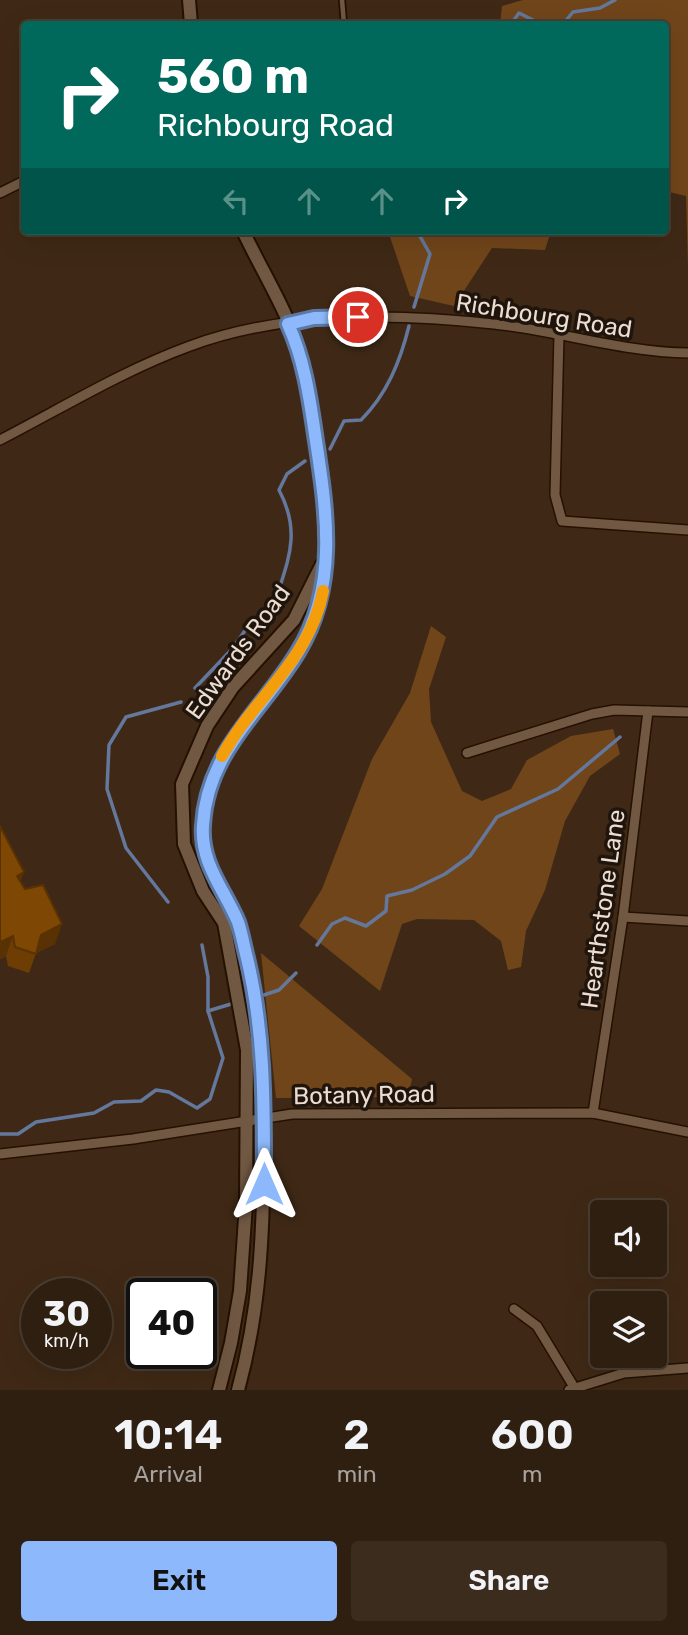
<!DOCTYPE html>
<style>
:root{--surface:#2f1f10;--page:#3b2c1e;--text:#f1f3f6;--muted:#a7a29f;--line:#4a3d30;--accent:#8db9fc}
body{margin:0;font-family:Rubik,sans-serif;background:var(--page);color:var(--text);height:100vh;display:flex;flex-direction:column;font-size:26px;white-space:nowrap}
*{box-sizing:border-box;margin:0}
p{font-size:23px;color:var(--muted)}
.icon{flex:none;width:38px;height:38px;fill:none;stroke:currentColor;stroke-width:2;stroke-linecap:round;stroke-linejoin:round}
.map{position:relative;height:1390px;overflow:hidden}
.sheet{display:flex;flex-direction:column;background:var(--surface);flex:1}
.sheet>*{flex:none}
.banner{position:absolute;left:21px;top:21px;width:648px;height:214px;border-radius:7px;box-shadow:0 7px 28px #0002,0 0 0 2px var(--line);background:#00695c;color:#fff;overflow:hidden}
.buttons{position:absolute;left:590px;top:1200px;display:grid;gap:14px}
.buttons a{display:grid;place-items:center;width:77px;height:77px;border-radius:7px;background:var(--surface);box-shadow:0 7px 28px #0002,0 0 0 2px var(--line);font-size:35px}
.speed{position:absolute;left:21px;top:1278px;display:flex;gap:14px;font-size:35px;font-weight:700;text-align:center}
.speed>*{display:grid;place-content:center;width:91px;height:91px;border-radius:50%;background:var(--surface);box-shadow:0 7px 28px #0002,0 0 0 2px var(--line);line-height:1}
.speed small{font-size:18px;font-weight:400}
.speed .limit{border:4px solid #111;border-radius:10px;background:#fff;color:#111}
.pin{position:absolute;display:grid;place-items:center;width:60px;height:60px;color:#fff;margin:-30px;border:4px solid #fff;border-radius:50%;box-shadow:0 2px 7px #0007}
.me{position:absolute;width:77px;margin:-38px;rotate:0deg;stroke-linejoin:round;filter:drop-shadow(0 0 5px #0008)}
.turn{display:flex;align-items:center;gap:24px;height:147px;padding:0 21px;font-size:32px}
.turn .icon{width:91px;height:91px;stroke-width:2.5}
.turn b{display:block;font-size:49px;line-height:60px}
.lanes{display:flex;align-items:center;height:66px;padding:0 21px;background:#0003;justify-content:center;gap:35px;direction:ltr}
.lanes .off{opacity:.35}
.eta{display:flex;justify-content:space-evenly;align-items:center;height:119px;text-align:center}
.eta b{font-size:42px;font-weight:600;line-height:49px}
.action{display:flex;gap:14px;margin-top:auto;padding:14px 21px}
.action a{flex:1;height:80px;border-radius:7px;background:var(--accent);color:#111;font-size:28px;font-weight:600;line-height:80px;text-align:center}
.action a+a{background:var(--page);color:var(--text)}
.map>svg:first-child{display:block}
.green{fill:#71451a}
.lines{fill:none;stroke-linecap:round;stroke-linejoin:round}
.stream{stroke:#63789c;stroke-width:3.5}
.service-casing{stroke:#251101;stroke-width:8}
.minor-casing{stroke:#251101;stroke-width:12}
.tertiary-casing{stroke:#251101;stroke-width:16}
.service{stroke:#705843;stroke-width:4.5}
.minor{stroke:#705843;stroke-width:9}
.tertiary{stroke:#705843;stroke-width:12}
.wall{fill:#6d3d03}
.shaded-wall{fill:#593203}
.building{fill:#7f4704;stroke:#593203;stroke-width:2}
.route-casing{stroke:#5c78a4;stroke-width:18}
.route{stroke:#8db9fc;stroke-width:12}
.slow{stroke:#f59e0b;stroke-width:12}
.labels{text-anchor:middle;stroke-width:7;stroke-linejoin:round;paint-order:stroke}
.street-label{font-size:24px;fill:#ecddd2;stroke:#1f150c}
</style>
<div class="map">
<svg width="688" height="1390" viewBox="0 0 688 1390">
<rect width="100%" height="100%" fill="#3f2916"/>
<g class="green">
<path d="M523 0H688V266L686 196 665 191V24H500L502 6Z"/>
<path d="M388 231H551L545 250 492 248 454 306 410 296Z"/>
<path d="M431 626 446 637 429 689 431 722 462 791 482 801 511 789 527 760 571 736 613 729 620 754 590 776 565 821 545 890 526 931 521 967 508 970 501 941 474 920 417 919 402 924 380 991 299 926 322 889 372 759 410 693Z"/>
<path d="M261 953 412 1079 408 1097 276 1098Z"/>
</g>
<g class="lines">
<g class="stream">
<path d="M511 24 519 13 541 24"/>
<path d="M563 24 573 12 600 8 615 0"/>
<path d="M414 307 430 254 417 231"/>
<path d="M330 449 344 421 361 420C387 394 400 362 409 326"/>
<path d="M195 688 232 649 249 625 261 624 271 617C283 568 305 539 279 490L287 474 305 461"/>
<path d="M168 902 126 848 107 789 109 745 126 717 181 702"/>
<path d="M317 945 332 924 345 918 366 926 386 911 387 896 412 890 445 874 470 856 497 817 558 789 620 737"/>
<path d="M264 995 279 990 296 973"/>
<path d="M208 1011 231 1004"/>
<path d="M0 1134H18L36 1122 94 1113 114 1102 141 1101 156 1090 169 1092 197 1108 210 1099 223 1058 208 1011V977L202 945"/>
</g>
<defs>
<path id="service" d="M342 0 344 24"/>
<g id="minor">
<path d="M0 193 24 181"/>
<path d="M559 335 555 495 562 521 688 530"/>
<path d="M0 440C62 408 124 370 190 346 285 311 395 313 494 324 560 331 622 352 688 353"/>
<path d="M467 753 592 714 614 710 688 712"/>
<path d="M623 917 688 921"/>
<path d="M593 1113 623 917 648 711"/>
<path d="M0 1154 133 1139 292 1114 593 1113 688 1132"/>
<path d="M514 1309 537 1326 574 1387"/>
<path d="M569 1390 624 1373 688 1368"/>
</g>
<g id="tertiary">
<path d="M189 0 191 24"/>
<path d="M219 1390 231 1343 240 1291 246 1204 247 1050 224 923 203 891 184 844 182 784 207 726 233 687 294 620 322 564"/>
<path d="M238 1390C260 1310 263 1236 264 1153 265 1094 264 1034 251 976 247 959 244 939 238 923 226 892 202 867 202 832 203 759 256 713 295 657 339 594 327 515 316 444 311 411 307 379 298 347 285 307 261 269 243 231"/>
</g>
</defs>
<use href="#service" class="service-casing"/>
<use href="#minor" class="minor-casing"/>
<use href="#tertiary" class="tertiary-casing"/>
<use href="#service" class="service"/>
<use href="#minor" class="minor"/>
<use href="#tertiary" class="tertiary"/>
</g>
<path class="wall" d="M0 826 21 882 55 944 36 953 29 973 8 966 6 956 0 959Z"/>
<g class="shaded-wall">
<path d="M24 872 17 892V876Z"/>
<path d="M62 924 55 944 35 954 41 935Z"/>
<path d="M13 936 6 956 0 959V946L1 942Z"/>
</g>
<path class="building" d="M0 826 24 872 17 876 25 889 43 885 62 924 41 935 36 954 15 947 13 936 1 942 0 940Z"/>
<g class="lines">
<defs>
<path id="route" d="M264 1184C264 1108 265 1033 247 958 244 947 242 934 238 922 224 889 200 863 203 825 207 751 263 710 298 652 338 587 327 513 316 441 310 401 305 361 288 324L314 318 358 317"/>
</defs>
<use href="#route" class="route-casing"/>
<use href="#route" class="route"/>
<path class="slow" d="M222 756C253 699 311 658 323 591"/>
</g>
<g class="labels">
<g class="street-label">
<text transform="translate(544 316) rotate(9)" y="8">Richbourg Road</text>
<text transform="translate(238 652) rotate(-54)" y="8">Edwards Road</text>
<text transform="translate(603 909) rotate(-82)" y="8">Hearthstone Lane</text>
<text transform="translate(364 1095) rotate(-1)" y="8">Botany Road</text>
</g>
</g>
</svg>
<div class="buttons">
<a><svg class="icon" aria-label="sound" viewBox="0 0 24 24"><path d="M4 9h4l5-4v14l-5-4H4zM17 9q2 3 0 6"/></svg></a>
<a><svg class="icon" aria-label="layers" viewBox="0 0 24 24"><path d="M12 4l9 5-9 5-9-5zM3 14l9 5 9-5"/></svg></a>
</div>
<div class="speed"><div>30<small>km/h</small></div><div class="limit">40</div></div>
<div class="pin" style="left:358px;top:317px;background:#d93025"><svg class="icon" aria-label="arrive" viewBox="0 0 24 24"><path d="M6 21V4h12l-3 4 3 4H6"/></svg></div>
<svg class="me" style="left:264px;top:1184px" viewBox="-20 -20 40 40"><path d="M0-17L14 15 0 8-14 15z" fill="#8db9fc" stroke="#fff" stroke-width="4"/></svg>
<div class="banner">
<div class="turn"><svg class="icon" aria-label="right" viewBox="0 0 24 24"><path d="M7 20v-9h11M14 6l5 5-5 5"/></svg><div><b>560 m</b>Richbourg Road</div></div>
<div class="lanes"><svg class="icon off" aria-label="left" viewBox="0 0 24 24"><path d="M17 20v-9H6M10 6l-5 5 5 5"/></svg><svg class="icon off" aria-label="ahead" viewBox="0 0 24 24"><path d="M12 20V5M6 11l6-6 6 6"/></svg><svg class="icon off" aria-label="ahead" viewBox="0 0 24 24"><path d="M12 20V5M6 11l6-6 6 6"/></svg><svg class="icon" aria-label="right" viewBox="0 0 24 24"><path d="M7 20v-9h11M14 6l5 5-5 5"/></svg></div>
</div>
</div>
<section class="sheet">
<div class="eta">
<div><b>10:14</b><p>Arrival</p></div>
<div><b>2</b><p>min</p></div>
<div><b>600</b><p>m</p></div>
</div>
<div class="action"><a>Exit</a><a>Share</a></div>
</section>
